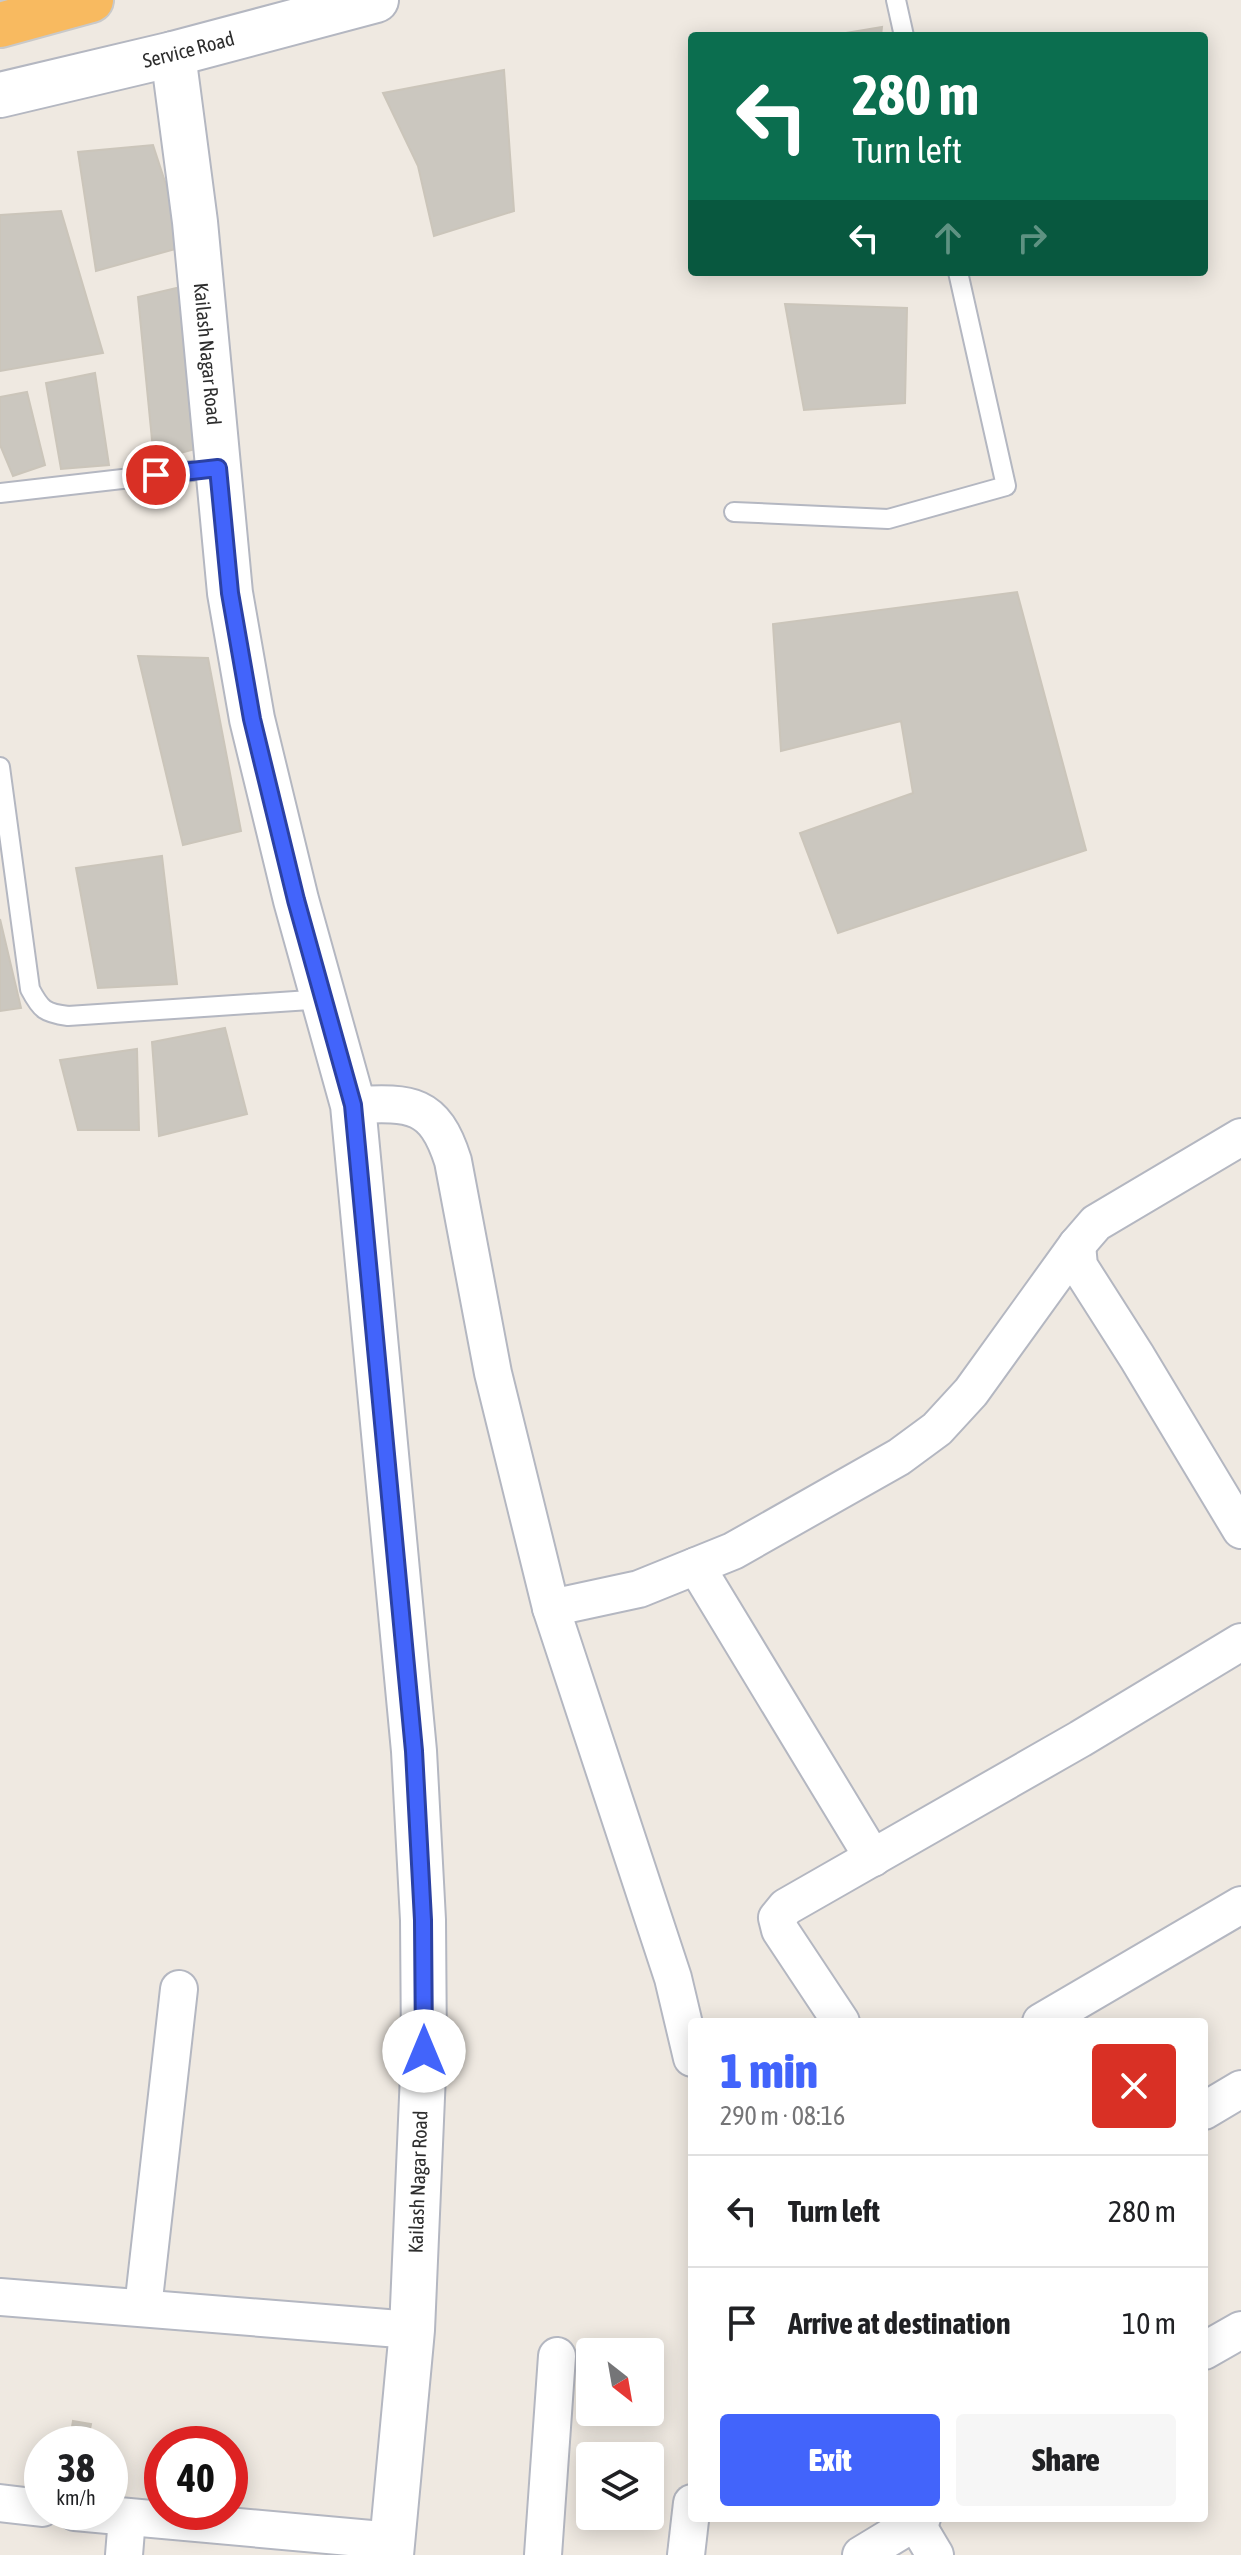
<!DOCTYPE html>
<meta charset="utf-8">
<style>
:root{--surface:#fff;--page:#f6f6f6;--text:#202124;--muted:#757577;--line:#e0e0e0;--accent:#4264fb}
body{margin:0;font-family:"Asap Condensed",sans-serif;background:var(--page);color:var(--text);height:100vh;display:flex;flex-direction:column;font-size:30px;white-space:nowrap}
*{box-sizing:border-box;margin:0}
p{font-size:26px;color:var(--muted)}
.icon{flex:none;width:44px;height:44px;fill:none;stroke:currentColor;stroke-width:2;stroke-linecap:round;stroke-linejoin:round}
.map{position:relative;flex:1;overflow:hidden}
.side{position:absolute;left:688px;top:2018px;width:520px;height:504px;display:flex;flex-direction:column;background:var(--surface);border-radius:8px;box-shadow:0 4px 20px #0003}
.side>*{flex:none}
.hud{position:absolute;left:688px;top:32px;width:520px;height:244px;border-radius:8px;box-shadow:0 4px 20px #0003;background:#0b6e4f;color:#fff;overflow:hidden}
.needle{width:52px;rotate:149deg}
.fabs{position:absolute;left:576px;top:2338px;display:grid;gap:16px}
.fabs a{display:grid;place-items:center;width:88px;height:88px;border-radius:8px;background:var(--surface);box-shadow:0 4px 20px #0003;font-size:40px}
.speed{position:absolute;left:24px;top:2426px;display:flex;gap:16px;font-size:40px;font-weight:700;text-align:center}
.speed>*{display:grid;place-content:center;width:104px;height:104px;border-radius:50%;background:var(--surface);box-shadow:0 4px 20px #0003;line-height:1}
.speed small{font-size:20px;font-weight:400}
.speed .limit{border:12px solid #d22;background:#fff;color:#111}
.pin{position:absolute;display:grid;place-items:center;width:68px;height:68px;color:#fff;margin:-34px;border:4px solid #fff;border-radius:50%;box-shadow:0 2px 8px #0007}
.me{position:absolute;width:88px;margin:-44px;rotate:0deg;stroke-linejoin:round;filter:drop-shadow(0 0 6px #0008)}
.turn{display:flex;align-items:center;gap:28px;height:168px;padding:0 32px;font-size:36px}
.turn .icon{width:104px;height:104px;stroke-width:2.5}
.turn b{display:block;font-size:56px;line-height:68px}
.lanes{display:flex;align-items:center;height:76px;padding:0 32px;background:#0003;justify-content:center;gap:40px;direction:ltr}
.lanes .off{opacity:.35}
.round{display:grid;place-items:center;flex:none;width:84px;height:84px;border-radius:8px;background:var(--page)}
.head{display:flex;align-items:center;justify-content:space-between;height:136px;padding:0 32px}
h1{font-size:48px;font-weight:800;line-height:60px;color:var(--accent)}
.primary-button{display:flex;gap:16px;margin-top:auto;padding:16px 32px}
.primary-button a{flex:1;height:92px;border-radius:8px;background:var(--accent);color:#fff;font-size:32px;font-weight:800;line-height:92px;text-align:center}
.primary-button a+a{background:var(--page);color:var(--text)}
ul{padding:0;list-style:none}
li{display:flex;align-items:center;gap:24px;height:112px;padding:0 32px;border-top:2px solid var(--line)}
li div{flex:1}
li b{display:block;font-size:30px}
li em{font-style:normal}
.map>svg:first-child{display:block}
.building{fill:#cbc7bf;stroke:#cbc5ba;stroke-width:2}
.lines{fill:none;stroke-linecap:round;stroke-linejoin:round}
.service-casing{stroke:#b4b7c1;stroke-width:22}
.minor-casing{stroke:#b4b7c1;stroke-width:40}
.tertiary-casing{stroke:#b4b7c1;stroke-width:48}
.trunk-casing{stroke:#c9c9c9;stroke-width:48}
.service{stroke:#fff;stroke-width:18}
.minor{stroke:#fff;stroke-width:36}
.tertiary{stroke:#fff;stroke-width:44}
.trunk{stroke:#f8ba60;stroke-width:44}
.route-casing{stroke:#2b41a3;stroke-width:20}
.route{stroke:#4264fb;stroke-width:14}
.labels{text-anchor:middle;stroke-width:8;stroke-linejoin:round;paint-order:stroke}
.street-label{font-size:20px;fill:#2e2e2e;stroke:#fff}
</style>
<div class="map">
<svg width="1241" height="2555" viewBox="0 0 1241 2555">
<rect width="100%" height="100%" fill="#efe9e1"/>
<g class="building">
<path d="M882 27 881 36H828Z"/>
<path d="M504 70 514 211 434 236 418 166 383 93Z"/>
<path d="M153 145 186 246 96 271 78 152Z"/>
<path d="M61 211 103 353 0 371V215Z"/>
<path d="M185 286 199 448 154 460 138 297Z"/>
<path d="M785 304 907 308 905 403 804 410Z"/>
<path d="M95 373 109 465 61 469 46 383Z"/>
<path d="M27 392 45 465 13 476 0 445V397Z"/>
<path d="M1017 592 1086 850 838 933 800 833 913 793 901 721 781 751 773 624Z"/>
<path d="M138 656 208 658 241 831 183 845Z"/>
<path d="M162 856 177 984 98 988 76 868Z"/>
<path d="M0 919 21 1008 0 1011Z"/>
<path d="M225 1028 247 1114 159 1136 152 1042Z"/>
<path d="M137 1049 139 1130H78L60 1060Z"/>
<path d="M73 2421 91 2424 87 2444H69Z"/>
</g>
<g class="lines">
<defs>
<g id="service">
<path d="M896 0 904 36"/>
<path d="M0 493 218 468"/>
<path d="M734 512 888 519 1006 486 958 272"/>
<path d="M0 767 30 989C41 1010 45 1013 68 1016L325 999"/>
</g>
<g id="minor">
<path d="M353 1105C410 1103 434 1101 453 1161L493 1373 551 1608 673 1978 692 2058"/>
<path d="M1077 1245 1079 1266 1137 1357 1241 1530"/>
<path d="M696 1566 873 1858"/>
<path d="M551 1608 639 1589 733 1551 899 1457 937 1429 971 1392 1077 1245 1096 1223 1241 1137"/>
<path d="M841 2022 780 1930 777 1918 786 1907 1080 1739 1241 1642"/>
<path d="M1041 2022 1241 1905"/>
<path d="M1204 2111 1241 2089"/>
<path d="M0 2297 412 2330"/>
<path d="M143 2308 179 1989"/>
<path d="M1204 2351 1241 2330"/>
<path d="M0 2503 42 2508"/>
<path d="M75 2512 393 2541"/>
<path d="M913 2518 935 2555"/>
<path d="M124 2555 127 2518"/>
<path d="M543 2555 557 2356"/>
<path d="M686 2555 692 2503"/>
<path d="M861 2555 922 2518"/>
</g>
<g id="tertiary">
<path id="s1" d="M173 54 195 222 230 593 252 719 296 900 353 1105 414 1751 423 1920 424 2051 412 2330 391 2555"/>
<path id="s2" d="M0 95 173 54 376 0"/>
</g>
<path id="trunk" d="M0 25 91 0"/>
</defs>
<use href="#service" class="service-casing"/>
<use href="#minor" class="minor-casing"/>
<use href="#tertiary" class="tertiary-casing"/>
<use href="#trunk" class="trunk-casing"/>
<use href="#service" class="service"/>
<use href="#minor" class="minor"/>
<use href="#tertiary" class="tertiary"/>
<use href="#trunk" class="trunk"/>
</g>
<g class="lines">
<defs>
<path id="route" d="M156 475 218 468 230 593 252 719 296 900 353 1105 414 1751 423 1920 424 2051"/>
</defs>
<use href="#route" class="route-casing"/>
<use href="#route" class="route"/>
</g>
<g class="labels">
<g class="street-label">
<text dy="7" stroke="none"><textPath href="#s2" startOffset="194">Service Road</textPath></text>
<text dy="7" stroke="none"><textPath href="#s1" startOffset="302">Kailash Nagar Road</textPath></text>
<text transform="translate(418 2182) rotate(-88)" y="7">Kailash Nagar Road</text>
</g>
</g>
</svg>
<div class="fabs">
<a><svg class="needle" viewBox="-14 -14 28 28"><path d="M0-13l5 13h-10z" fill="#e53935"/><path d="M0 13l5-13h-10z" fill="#757577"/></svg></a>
<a><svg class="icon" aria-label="layers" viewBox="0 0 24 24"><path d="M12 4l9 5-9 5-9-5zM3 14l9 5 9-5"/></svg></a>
</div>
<div class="speed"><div>38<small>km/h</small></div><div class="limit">40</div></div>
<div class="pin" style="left:156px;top:475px;background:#d93025"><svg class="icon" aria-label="arrive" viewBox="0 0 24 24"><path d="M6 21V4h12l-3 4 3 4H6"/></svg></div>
<svg class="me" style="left:424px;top:2051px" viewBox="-20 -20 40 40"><circle r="19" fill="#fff"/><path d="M0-13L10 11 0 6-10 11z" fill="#4264fb"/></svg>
<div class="hud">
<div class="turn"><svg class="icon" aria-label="left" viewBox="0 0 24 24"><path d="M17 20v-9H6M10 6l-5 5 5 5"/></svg><div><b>280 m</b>Turn left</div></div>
<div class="lanes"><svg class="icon" aria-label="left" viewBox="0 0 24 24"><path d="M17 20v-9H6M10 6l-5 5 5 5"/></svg><svg class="icon off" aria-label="ahead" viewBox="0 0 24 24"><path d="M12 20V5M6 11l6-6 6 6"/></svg><svg class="icon off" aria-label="right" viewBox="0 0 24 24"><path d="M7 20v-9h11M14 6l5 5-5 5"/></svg></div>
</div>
<section class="side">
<div class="head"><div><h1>1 min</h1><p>290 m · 08:16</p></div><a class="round" style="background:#d93025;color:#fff"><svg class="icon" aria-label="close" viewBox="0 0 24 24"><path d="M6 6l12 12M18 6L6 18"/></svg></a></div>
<ul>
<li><svg class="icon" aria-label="left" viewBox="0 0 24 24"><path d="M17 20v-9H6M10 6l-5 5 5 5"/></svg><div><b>Turn left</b></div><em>280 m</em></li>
<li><svg class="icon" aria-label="arrive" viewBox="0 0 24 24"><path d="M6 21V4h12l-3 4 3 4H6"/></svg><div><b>Arrive at destination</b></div><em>10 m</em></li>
</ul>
<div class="primary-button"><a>Exit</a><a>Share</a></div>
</section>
</div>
